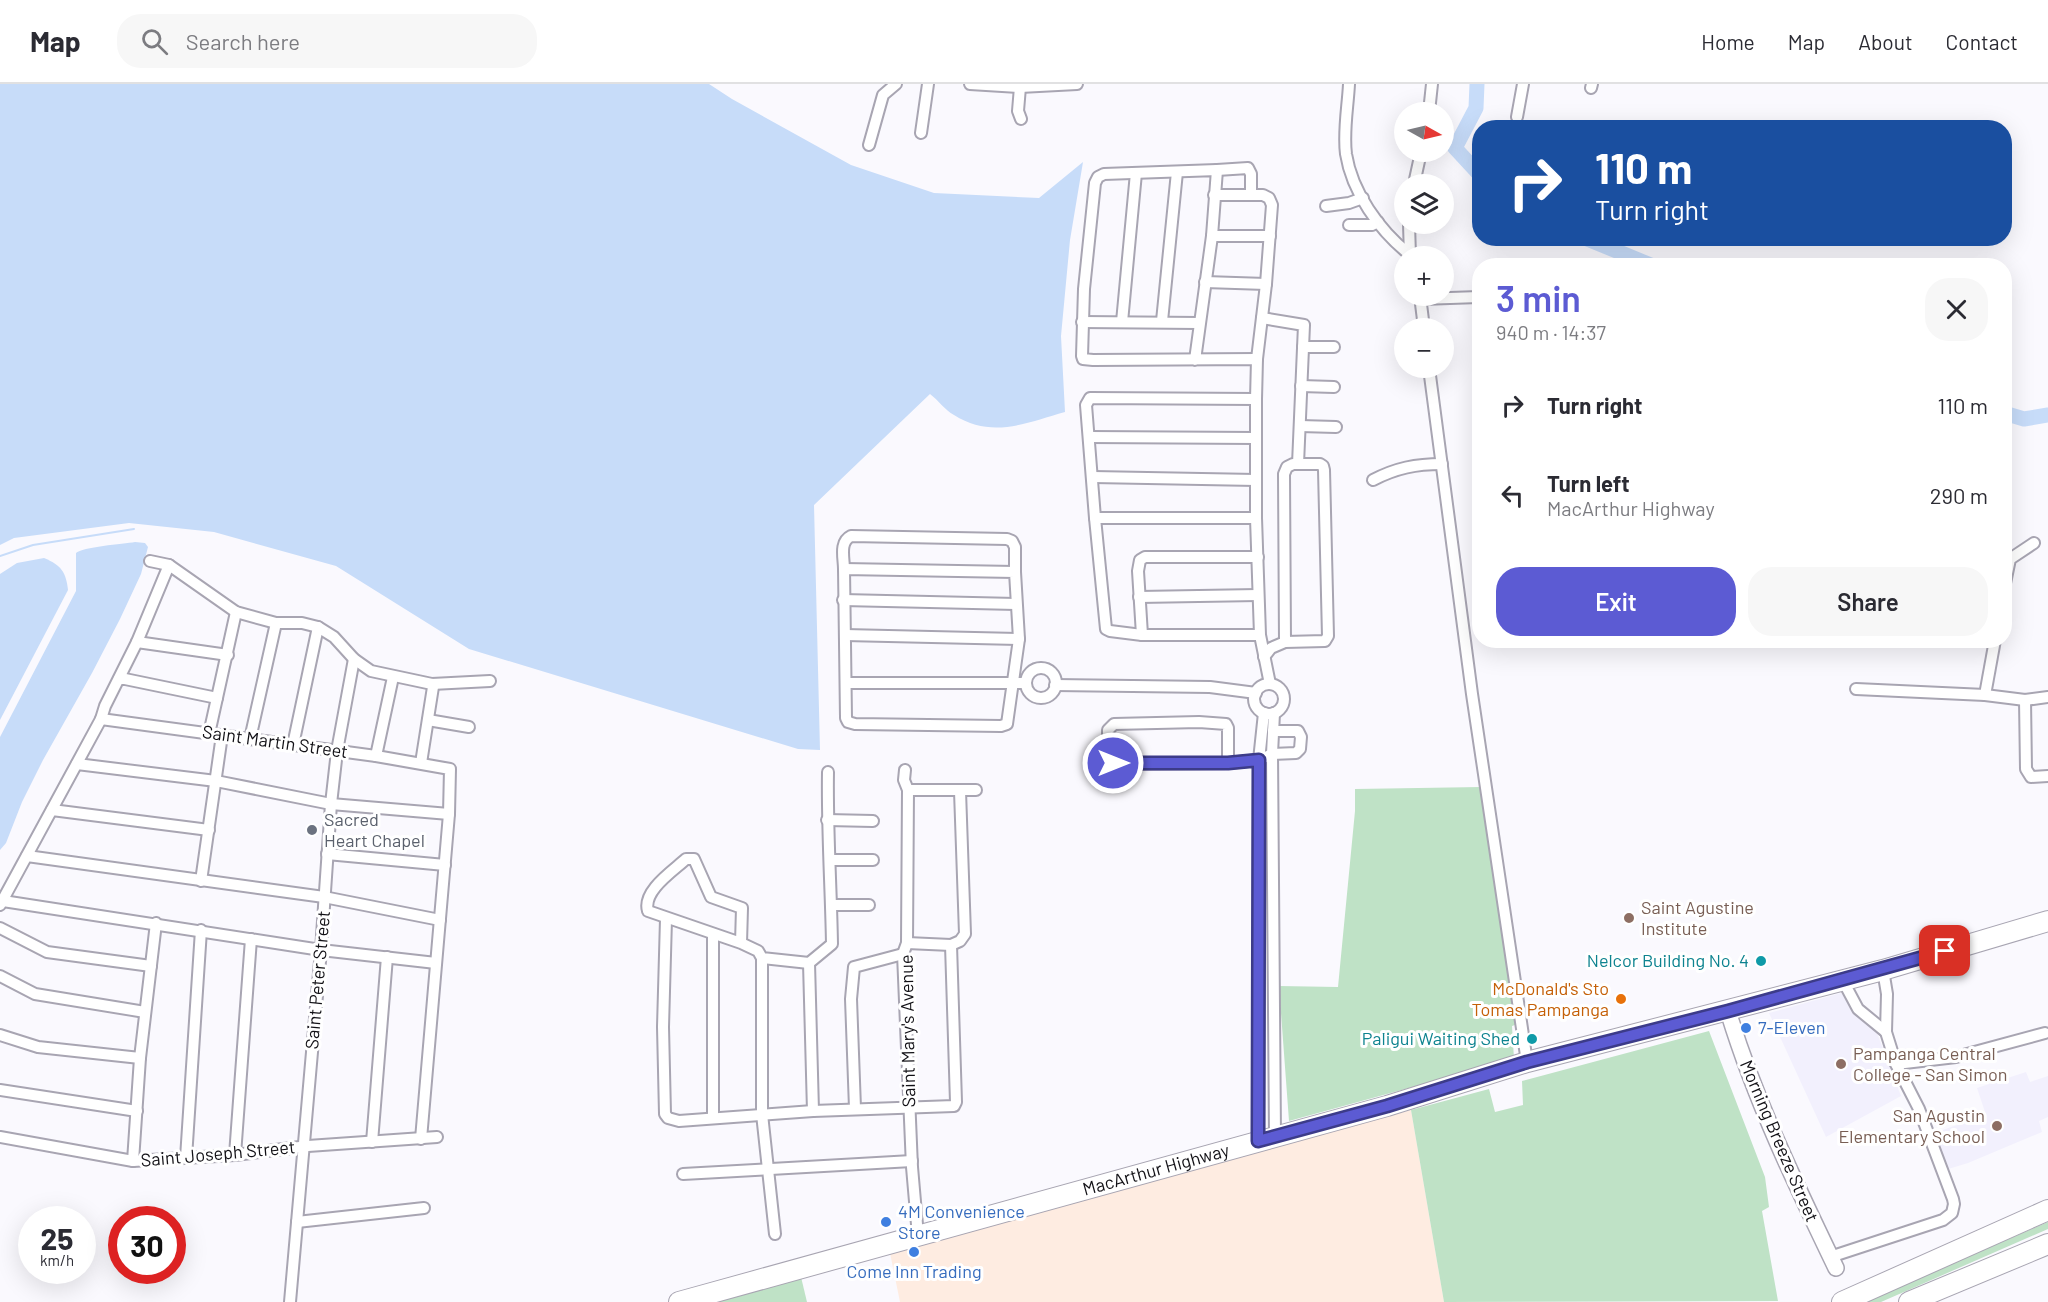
<!DOCTYPE html>
<meta charset="utf-8">
<style>
:root{--surface:#fff;--page:#f7f7f7;--text:#2b2b33;--muted:#7c7c81;--line:#e1e1e2;--accent:#5c5bd3}
body{margin:0;font-family:Barlow,sans-serif;background:var(--page);color:var(--text);height:100vh;display:flex;flex-direction:column;font-size:22px;white-space:nowrap}
*{box-sizing:border-box;margin:0}
p{font-size:20px;color:var(--muted)}
.icon{flex:none;width:33px;height:33px;fill:none;stroke:currentColor;stroke-width:2;stroke-linecap:round;stroke-linejoin:round}
.map{position:relative;flex:1;overflow:hidden}
.drawer{position:absolute;left:1472px;top:174px;width:540px;height:390px;display:flex;flex-direction:column;background:var(--surface);border-radius:24px;box-shadow:0 6px 24px #0002}
.drawer>*{flex:none}
.top-card{position:absolute;left:1472px;top:36px;width:540px;height:126px;border-radius:24px;box-shadow:0 6px 24px #0002;background:#1a4fa0;color:#fff;overflow:hidden}
.needle{width:39px;rotate:98deg}
.tools{position:absolute;left:1394px;top:18px;display:grid;gap:12px}
.tools a{display:grid;place-items:center;width:60px;height:60px;border-radius:50%;background:var(--surface);box-shadow:0 6px 24px #0002;font-size:30px}
.speed{position:absolute;left:18px;top:1122px;display:flex;gap:12px;font-size:30px;font-weight:700;text-align:center}
.speed>*{display:grid;place-content:center;width:78px;height:78px;border-radius:50%;background:var(--surface);box-shadow:0 6px 24px #0002;line-height:1}
.speed small{font-size:15px;font-weight:400}
.speed .limit{border:9px solid #d22;background:#fff;color:#111}
.pin{position:absolute;display:grid;place-items:center;width:51px;height:51px;color:#fff;margin:-26px;border-radius:12px;box-shadow:0 3px 9px #0006}
.me{position:absolute;width:66px;margin:-33px;rotate:90deg;stroke-linejoin:round;filter:drop-shadow(0 0 4px #0008)}
.turn{display:flex;align-items:center;gap:21px;height:126px;padding:0 24px;font-size:27px}
.turn .icon{width:78px;height:78px;stroke-width:2.5}
.turn b{display:block;font-size:42px;line-height:51px}
.round{display:grid;place-items:center;flex:none;width:63px;height:63px;border-radius:24px;background:var(--page)}
.overview{display:flex;align-items:center;justify-content:space-between;height:102px;padding:0 24px}
h1{font-size:36px;font-weight:600;line-height:45px;color:var(--accent)}
.button{display:flex;gap:12px;margin-top:auto;padding:12px 24px}
.button a{flex:1;height:69px;border-radius:24px;background:var(--accent);color:#fff;font-size:24px;font-weight:600;line-height:69px;text-align:center}
.button a+a{background:var(--page);color:var(--text)}
ul{padding:0;list-style:none}
li{display:flex;align-items:center;gap:18px;height:90px;padding:0 24px}
li div{flex:1}
li b{display:block;font-size:22px}
li em{font-style:normal}
header{display:flex;align-items:center;gap:36px;box-sizing:border-box;height:84px;padding:0 30px;background:var(--surface);border-bottom:2px solid var(--line)}
header strong{font-size:28px}
nav{display:flex;gap:33px;margin-inline-start:auto;font-size:21px}
.search{width:420px;height:54px;background:var(--page);display:flex;align-items:center;gap:15px;box-sizing:border-box;padding:0 21px;border-radius:24px;color:var(--muted);font-size:22px}
.map>svg:first-child{display:block}
.industrial{fill:#feece1}
.built{fill:#f2f0fd}
.green{fill:#bfe2c6}
.water{fill:#c7dcf9}
.lines{fill:none;stroke-linecap:round;stroke-linejoin:round}
.stream{stroke:#c7dcf9;stroke-width:2}
.river{stroke:#c7dcf9;stroke-width:15}
.street-casing{stroke:#a8a5b2;stroke-width:14}
.secondary-casing{stroke:#a8a5b2;stroke-width:18}
.highway-casing{stroke:#a8a5b2;stroke-width:22}
.street{stroke:#fff;stroke-width:10}
.secondary{stroke:#fff;stroke-width:15}
.highway{stroke:#fff;stroke-width:20}
.route-casing{stroke:#3c3b89;stroke-width:15}
.route{stroke:#5c5bd3;stroke-width:10}
.worship-dot{fill:#6b7280;stroke:#fff;stroke-width:2}
.education-dot{fill:#8d6e63;stroke:#fff;stroke-width:2}
.culture-dot{fill:#0f9aa8;stroke:#fff;stroke-width:2}
.food-dot{fill:#e8710a;stroke:#fff;stroke-width:2}
.shop-dot{fill:#3f7fe0;stroke:#fff;stroke-width:2}
.labels{text-anchor:middle;stroke-width:6;stroke-linejoin:round;paint-order:stroke}
.street-label{font-size:18px;fill:#111015;stroke:#fff}
.worship-label{font-size:18px;fill:#5b616d;stroke:#fff;text-anchor:start}
.education-label{font-size:18px;fill:#785e54;stroke:#fff;text-anchor:start}
.culture-label{font-size:18px;fill:#0d838f;stroke:#fff;text-anchor:end}
.food-label{font-size:18px;fill:#c56008;stroke:#fff;text-anchor:end}
.shop-label{font-size:18px;fill:#366cbe;stroke:#fff;text-anchor:start}
</style>
<header>
<strong>Map</strong>
<div class="search"><svg class="icon" aria-label="search" viewBox="0 0 24 24"><circle cx="10" cy="10" r="6"/><path d="M15 15l6 6"/></svg>Search here</div>
<nav><a>Home</a><a>Map</a><a>About</a><a>Contact</a></nav>
</header>
<div class="map">
<svg width="2048" height="1218" viewBox="0 0 2048 1218">
<rect width="100%" height="100%" fill="#faf9fe"/>
<path class="industrial" d="M1411 1026 1444 1218H900L890 1169Z"/>
<g class="built">
<path d="M1841 909 1877 949 1901 1012 1826 1053 1769 929Z"/>
<path d="M2026 988 2030 998 2048 992V1033L2039 1037 2042 1048 1968 1079 1945 1086 1931 1050 1986 1031 1977 1004Z"/>
</g>
<g class="green">
<path d="M1481 703 1518 940 1512 942 1514 975 1289 1037 1279 902 1338 903 1355 727V705Z"/>
<path d="M1709 947 1765 1093 1769 1123 1762 1127 1778 1217 1444 1218 1411 1026 1489 1005 1495 1028 1523 1021 1522 997Z"/>
<path d="M2048 1138V1145L1881 1218H1864Z"/>
<path d="M801 1193 807 1218H717L716 1217Z"/>
</g>
<g class="water">
<path d="M0 0H709L732 15 851 81 934 109 1039 114 1083 78 1070 156 1061 252 1065 328C1026 339 992 355 954 331 945 326 938 316 930 310L814 421 820 666 798 665 469 565 336 482 214 448 129 439 14 454 0 461Z"/>
<path d="M135 458 145 459 148 463 141 490 120 535 92 589 43 676 22 718 6 759 0 766V653L76 507V469C82 463 123 460 135 458Z"/>
<path d="M44 474C61 481 66 488 68 506L0 636V490L17 479Z"/>
</g>
<g class="lines">
<path class="stream" d="M0 472 33 461 134 445"/>
<g class="river">
<path d="M1477 0 1476 24 1455 64 1479 90"/>
<path d="M1585 154 1653 182"/>
<path d="M2004 329 2024 335 2048 331"/>
</g>
<defs>
<g id="street">
<path d="M970 0 1020 3 1077 0"/>
<path d="M1349 0C1348 22 1343 47 1346 70 1352 108 1379 146 1409 170"/>
<path d="M1020 3 1018 27 1021 35"/>
<path d="M1591 4 1592 0"/>
<path d="M1429 28 1432 0"/>
<path d="M1517 33 1523 0"/>
<path d="M921 49 928 0"/>
<path d="M869 61 883 11 896 0"/>
<path d="M1217 86 1248 84 1251 90V110"/>
<path d="M1414 100 1421 68"/>
<path d="M1214 111H1263L1269 114 1272 121 1266 200 1257 275"/>
<path d="M1326 122 1349 119 1363 114"/>
<path d="M1409 140 1410 172"/>
<path d="M1349 141H1372L1378 138"/>
<path d="M1212 152H1270"/>
<path d="M1205 198 1266 200"/>
<path d="M1420 212 1424 244"/>
<path d="M1421 215 1479 213"/>
<path d="M1262 234 1304 241 1298 380"/>
<path d="M1162 237 1177 88"/>
<path d="M1082 238 1199 239"/>
<path d="M1122 238 1136 89"/>
<path d="M1303 263H1334"/>
<path d="M1195 276 1212 152 1217 86 1104 90 1098 93 1095 99 1084 205 1082 272 1083 275 1093 276 1257 275 1256 315"/>
<path d="M1429 284 1472 610 1527 978"/>
<path d="M1301 302 1334 303"/>
<path d="M1300 342 1336 343"/>
<path d="M1089 353 1256 354"/>
<path d="M1093 393 1256 396"/>
<path d="M1373 396C1396 384 1416 380 1442 380"/>
<path d="M1095 434H1256"/>
<path d="M150 477 169 481 236 528 276 539H302L318 543 334 553 354 575 371 587 432 600 490 597"/>
<path d="M844 485 1015 488 1019 555 1007 640 1001 642 855 640 848 638 846 634Z"/>
<path d="M844 485C844 474 839 458 851 452L1007 455 1012 457 1015 463V488"/>
<path d="M2004 504 2010 475 2034 459"/>
<path d="M1139 513 1258 511"/>
<path d="M843 516 1016 520"/>
<path d="M845 551 1019 555"/>
<path d="M1142 551 1138 487 1140 476 1145 473H1258"/>
<path d="M1260 551H1142L1110 547 1106 545 1095 434 1086 321 1090 314 1256 315V434L1260 551 1270 600"/>
<path d="M137 558 228 571"/>
<path d="M1264 573 1271 564 1285 558 1284 390 1287 383 1293 380H1320L1323 382 1324 386 1328 552 1325 557 1285 558"/>
<circle cx="1041" cy="599" r="15"/>
<path d="M119 595H125L217 614"/>
<path d="M847 599H1026"/>
<circle cx="1269" cy="615" r="15"/>
<path d="M1055 601 1210 603 1256 609"/>
<path d="M1856 605 1985 611 2025 616 2048 613"/>
<path d="M1985 611 1995 556"/>
<path d="M2025 616 2026 685 2031 693 2048 692"/>
<path d="M1274 629 1272 670 1275 1052"/>
<path d="M101 635 376 672 450 685 449 730 421 1055"/>
<path d="M428 636 469 643"/>
<path d="M209 650 236 528"/>
<path d="M250 655 276 539"/>
<path d="M293 661 318 543"/>
<path d="M376 672 393 593"/>
<path d="M421 679 433 603 432 600"/>
<path d="M1228 679V644L1226 640 1199 638 1114 640 1108 646V675L1113 679 1118 680 1228 679 1259 676 1272 670 1296 669 1300 665 1301 653 1298 647H1273"/>
<path d="M77 680 216 697 331 720 449 730"/>
<path d="M905 686 904 696 908 706 907 859 903 870 912 1083 918 1152"/>
<path d="M908 706H976"/>
<path d="M52 726 209 746"/>
<path d="M827 736 873 737"/>
<path d="M327 770 445 781"/>
<path d="M27 772 324 813 440 836"/>
<path d="M830 776H873"/>
<path d="M201 797 222 651"/>
<path d="M3 817 321 866 436 879"/>
<path d="M0 821 101 635 105 622 137 558 169 481"/>
<path d="M831 821H869"/>
<path d="M666 835 663 943 665 1030 668 1034 679 1037 813 1027 954 1022 956 1018 951 861 960 857 965 850 960 707"/>
<path d="M0 844 47 868 151 882"/>
<path d="M713 850V1033"/>
<path d="M741 859 742 824 711 813 694 775H686C673 787 642 807 648 827L741 859 758 867 762 874 809 879"/>
<path d="M907 859 951 861"/>
<path d="M762 874V1030L775 1150"/>
<path d="M0 892 35 910 145 928"/>
<path d="M1842 895 1858 925 1886 948"/>
<path d="M0 951 38 963 140 974"/>
<path d="M1896 980 1956 973 2045 949"/>
<path d="M0 1006 137 1027"/>
<path d="M855 1024 851 915 854 883 903 870"/>
<path d="M813 1027 809 879 832 860C831 802 827 745 828 688"/>
<path d="M0 1053 133 1077 235 1071 308 1062 437 1053"/>
<path d="M1258 1057 1259 676 1264 629"/>
<path d="M372 1058 387 873"/>
<path d="M235 1071 251 855"/>
<path d="M186 1074 201 846"/>
<path d="M133 1077 140 974 156 839"/>
<path d="M683 1090 912 1077"/>
<path d="M297 1138 424 1124"/>
<path d="M1830 1173 1943 1136 1952 1129 1954 1120 1953 1115 1919 1025 1896 980 1886 948 1887 910 1883 886"/>
<path d="M290 1218 321 866 331 720 337 667 354 575"/>
</g>
<path id="secondary" d="M1728 927C1755 1016 1796 1101 1836 1184"/>
<g id="highway">
<path id="s1" d="M679 1218 1387 1022 1527 978 1883 886 2048 837"/>
<path d="M1842 1218 2048 1126"/>
<path d="M1909 1218 2048 1160"/>
</g>
</defs>
<use href="#street" class="street-casing"/>
<use href="#secondary" class="secondary-casing"/>
<use href="#highway" class="highway-casing"/>
<use href="#street" class="street"/>
<use href="#secondary" class="secondary"/>
<use href="#highway" class="highway"/>
</g>
<g class="lines">
<defs>
<path id="route" d="M1113 679H1228L1259 676 1258 1057 1387 1022 1527 978 1728 927 1945 867"/>
</defs>
<use href="#route" class="route-casing"/>
<use href="#route" class="route"/>
</g>
<circle class="worship-dot" cx="312" cy="746" r="6"/>
<g class="education-dot">
<circle cx="1629" cy="834" r="6"/>
<circle cx="1841" cy="980" r="6"/>
<circle cx="1997" cy="1042" r="6"/>
</g>
<g class="culture-dot">
<circle cx="1761" cy="877" r="6"/>
<circle cx="1532" cy="955" r="6"/>
</g>
<circle class="food-dot" cx="1621" cy="915" r="6"/>
<g class="shop-dot">
<circle cx="1746" cy="944" r="6"/>
<circle cx="886" cy="1138" r="6"/>
<circle cx="914" cy="1168" r="6"/>
</g>
<g class="labels">
<g class="street-label">
<text transform="translate(275 658) rotate(8)" y="6">Saint Martin Street</text>
<text transform="translate(318 896) rotate(-85)" y="6">Saint Peter Street</text>
<text transform="translate(908 947) rotate(-91)" y="6">Saint Mary's Avenue</text>
<text transform="translate(1779 1057) rotate(67)" y="6">Morning Breeze Street</text>
<text transform="translate(218 1070) rotate(-5)" y="6">Saint Joseph Street</text>
<text dy="6" stroke="none"><textPath href="#s1" startOffset="495">MacArthur Highway</textPath></text>
</g>
<g class="worship-label">
<text x="324" y="742">Sacred<tspan x="324" dy="21">Heart Chapel</tspan></text>
</g>
<g class="education-label">
<text x="1641" y="830">Saint Agustine<tspan x="1641" dy="21">Institute</tspan></text>
<text x="1853" y="976">Pampanga Central<tspan x="1853" dy="21">College - San Simon</tspan></text>
<text x="1985" y="1038" text-anchor="end">San Agustin<tspan x="1985" dy="21">Elementary School</tspan></text>
</g>
<g class="culture-label">
<text x="1749" y="883">Nelcor Building No. 4</text>
<text x="1520" y="961">Paligui Waiting Shed</text>
</g>
<g class="food-label">
<text x="1609" y="911">McDonald's Sto<tspan x="1609" dy="21">Tomas Pampanga</tspan></text>
</g>
<g class="shop-label">
<text x="1758" y="950">7-Eleven</text>
<text x="898" y="1134">4M Convenience<tspan x="898" dy="21">Store</tspan></text>
<text x="914" y="1194" text-anchor="middle">Come Inn Trading</text>
</g>
</g>
</svg>
<div class="tools">
<a><svg class="needle" viewBox="-14 -14 28 28"><path d="M0-13l5 13h-10z" fill="#e53935"/><path d="M0 13l5-13h-10z" fill="#7c7c81"/></svg></a>
<a><svg class="icon" aria-label="layers" viewBox="0 0 24 24"><path d="M12 4l9 5-9 5-9-5zM3 14l9 5 9-5"/></svg></a>
<a>+</a>
<a>−</a>
</div>
<div class="speed"><div>25<small>km/h</small></div><div class="limit">30</div></div>
<div class="pin" style="left:1945px;top:867px;background:#d93025"><svg class="icon" aria-label="arrive" viewBox="0 0 24 24"><path d="M6 21V4h12l-3 4 3 4H6"/></svg></div>
<svg class="me" style="left:1113px;top:679px" viewBox="-20 -20 40 40"><circle r="17" fill="#5c5bd3" stroke="#fff" stroke-width="3"/><path d="M0-11L8 9 0 5-8 9z" fill="#fff"/></svg>
<div class="top-card">
<div class="turn"><svg class="icon" aria-label="right" viewBox="0 0 24 24"><path d="M7 20v-9h11M14 6l5 5-5 5"/></svg><div><b>110 m</b>Turn right</div></div>
</div>
<section class="drawer">
<div class="overview"><div><h1>3 min</h1><p>940 m · 14:37</p></div><a class="round"><svg class="icon" aria-label="close" viewBox="0 0 24 24"><path d="M6 6l12 12M18 6L6 18"/></svg></a></div>
<ul>
<li><svg class="icon" aria-label="right" viewBox="0 0 24 24"><path d="M7 20v-9h11M14 6l5 5-5 5"/></svg><div><b>Turn right</b></div><em>110 m</em></li>
<li><svg class="icon" aria-label="left" viewBox="0 0 24 24"><path d="M17 20v-9H6M10 6l-5 5 5 5"/></svg><div><b>Turn left</b><p>MacArthur Highway</p></div><em>290 m</em></li>
</ul>
<div class="button"><a>Exit</a><a>Share</a></div>
</section>
</div>
